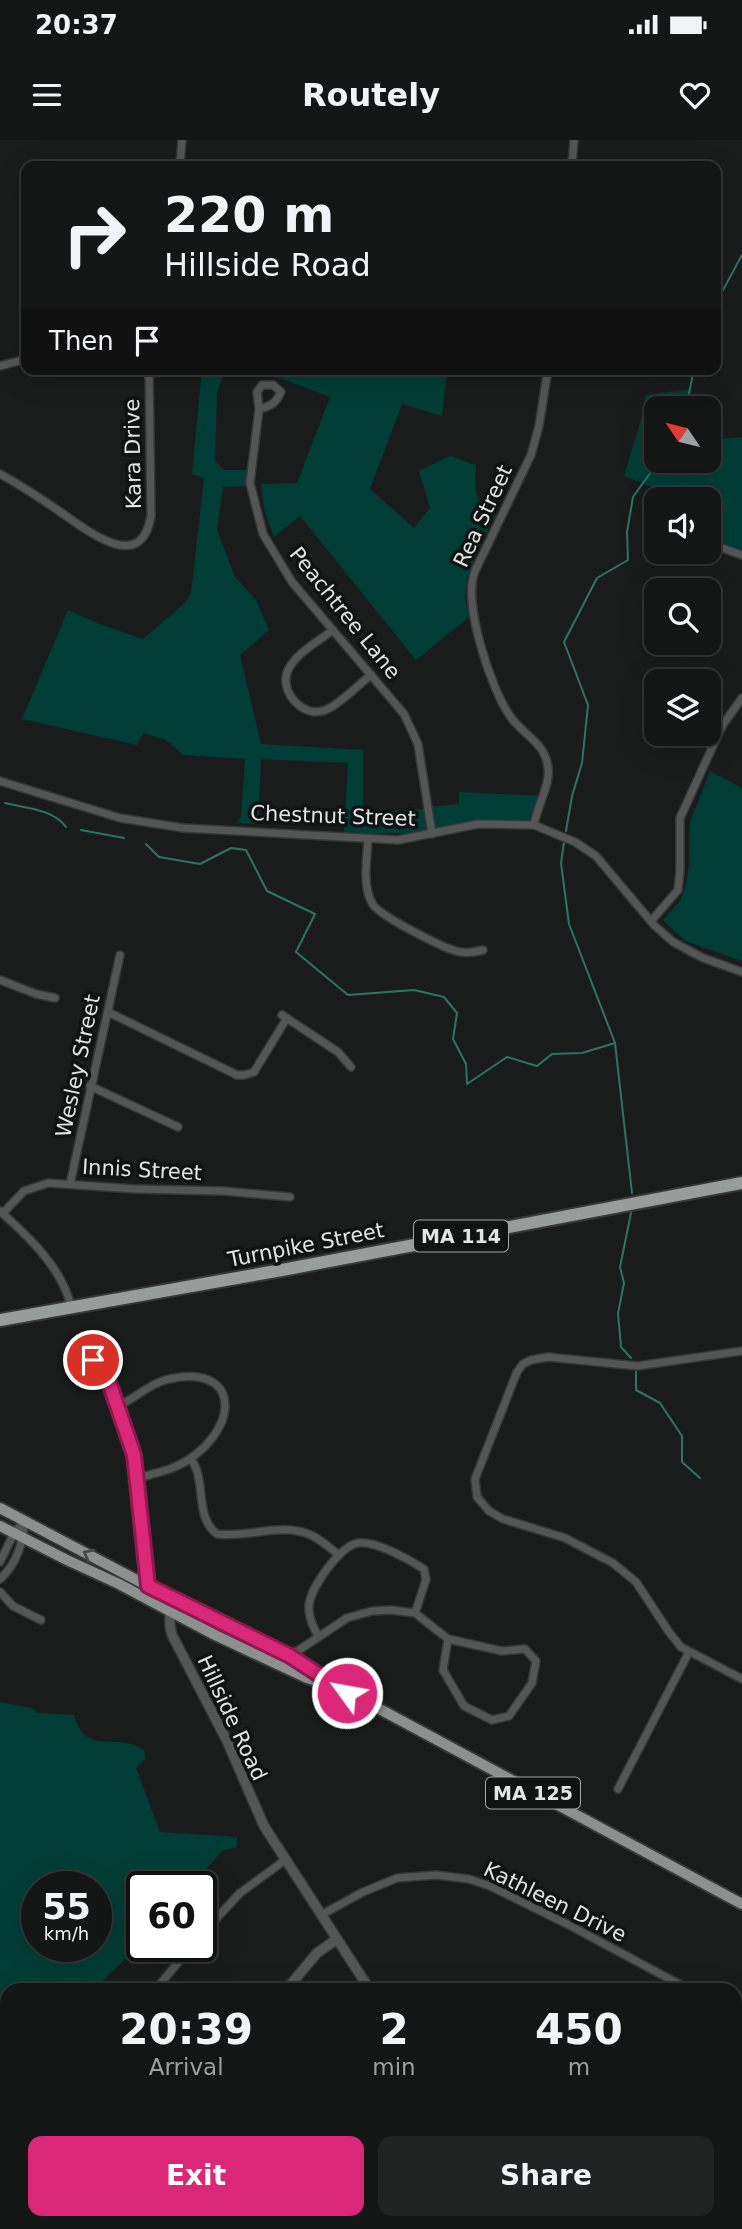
<!DOCTYPE html>
<style>
:root{--surface:#141515;--page:#212222;--text:#f1f3f6;--muted:#9d9fa0;--line:#333434;--accent:#db2777}
body{margin:0;font-family:"DejaVu Sans",sans-serif;background:var(--page);color:var(--text);height:100vh;display:flex;flex-direction:column;font-size:26px;white-space:nowrap}
*{box-sizing:border-box;margin:0}
p{font-size:23px;color:var(--muted)}
.icon{flex:none;width:38px;height:38px;fill:none;stroke:currentColor;stroke-width:2;stroke-linecap:round;stroke-linejoin:round}
.map{position:relative;flex:1;overflow:hidden}
.details{position:absolute;left:0px;top:1843px;width:742px;height:247px;display:flex;flex-direction:column;background:var(--surface);border-radius:21px 21px 0 0;box-shadow:0 7px 28px #0002,0 0 0 2px var(--line)}
.details>*{flex:none}
.top-card{position:absolute;left:21px;top:21px;width:700px;height:214px;border-radius:14px;box-shadow:0 7px 28px #0002,0 0 0 2px var(--line);background:#141515;color:var(--text);overflow:hidden}
.needle{width:46px;rotate:305deg}
.controls{position:absolute;left:644px;top:256px;display:grid;gap:14px}
.controls a{display:grid;place-items:center;width:77px;height:77px;border-radius:14px;background:var(--surface);box-shadow:0 7px 28px #0002,0 0 0 2px var(--line);font-size:35px}
.speed{position:absolute;left:21px;top:1731px;display:flex;gap:14px;font-size:35px;font-weight:700;text-align:center}
.speed>*{display:grid;place-content:center;width:91px;height:91px;border-radius:50%;background:var(--surface);box-shadow:0 7px 28px #0002,0 0 0 2px var(--line);line-height:1}
.speed small{font-size:18px;font-weight:400}
.speed .limit{border:4px solid #111;border-radius:10px;background:#fff;color:#111}
.pin{position:absolute;display:grid;place-items:center;width:60px;height:60px;color:#fff;margin:-30px;border:4px solid #fff;border-radius:50%;box-shadow:0 2px 7px #0007}
.me{position:absolute;width:77px;margin:-38px;rotate:302deg;stroke-linejoin:round;filter:drop-shadow(0 0 5px #0008)}
.turn{display:flex;align-items:center;gap:24px;height:147px;padding:0 28px;font-size:32px}
.turn .icon{width:91px;height:91px;stroke-width:2.5}
.turn b{display:block;font-size:49px;line-height:60px}
.then{display:flex;align-items:center;height:66px;padding:0 28px;background:#0003;gap:14px;font-size:26px}
.eta{display:flex;justify-content:space-evenly;align-items:center;height:119px;text-align:center}
.eta b{font-size:42px;font-weight:800;line-height:49px}
.action{display:flex;gap:14px;margin-top:auto;padding:14px 28px}
.action a{flex:1;height:80px;border-radius:14px;background:var(--accent);color:#fff;font-size:28px;font-weight:800;line-height:80px;text-align:center}
.action a+a{background:var(--page);color:var(--text)}
.status{display:flex;justify-content:space-between;align-items:center;height:49px;padding:0 35px;background:var(--surface);direction:ltr}
.status svg{height:19px;fill:currentColor}
header{display:flex;justify-content:space-between;align-items:center;height:91px;padding:0 28px;background:var(--surface);font-size:32px;font-weight:800}
.map>svg:first-child{display:block}
.green{fill:#003d36;fill-rule:evenodd}
.lines{fill:none;stroke-linecap:round;stroke-linejoin:round}
.stream{stroke:#2d7368;stroke-width:2}
.minor-casing{stroke:#363838;stroke-width:10}
.tertiary-casing{stroke:#363838;stroke-width:12}
.primary-casing{stroke:#363838;stroke-width:14}
.trunk-casing{stroke:#363838;stroke-width:16}
.minor{stroke:#545655;stroke-width:7}
.tertiary{stroke:#545655;stroke-width:9}
.primary{stroke:#8d908f;stroke-width:10}
.trunk{stroke:#989c9a;stroke-width:12}
.oneway{stroke:#494b4b}
.route-casing{stroke:#8e194d;stroke-width:18}
.route{stroke:#db2777;stroke-width:12}
.labels{text-anchor:middle;stroke-width:7;stroke-linejoin:round;paint-order:stroke}
.shield{fill:#111313;stroke:#a4a6a5;stroke-width:2}
.shield-label{font-size:19px;font-weight:bold;fill:#e3e5e4}
.street-label{font-size:21px;fill:#e3e5e4;stroke:#111313}
</style>
<div class="status"><b>20:37</b><svg viewBox="0 0 49 12"><path d="M0 12V9h3v3zM5 12V6h3v6zM10 12V3h3v9zM15 12V0h3v12zM26 1h20v11H26zM47 4h2v5h-2z"/></svg></div>
<header><svg class="icon" aria-label="menu" viewBox="0 0 24 24"><path d="M4 6h16M4 12h16M4 18h16"/></svg>Routely<svg class="icon" aria-label="heart" viewBox="0 0 24 24"><path d="M12 20l-8-8c-3-5 5-10 8-4 3-6 11-1 8 4z"/></svg></header>
<div class="map">
<svg width="742" height="2089" viewBox="0 0 742 2089">
<rect width="100%" height="100%" fill="#1a1c1c"/>
<g class="green">
<path d="M202 229H225L217 253 215 321 224 330H248L249 346 223 347 217 390 235 437 256 460 269 490 240 515 261 604 363 610V672L426 669 429 693 344 694 348 623 261 619 258 684 238 683 241 676 245 619 183 615 166 600 143 593 137 605 22 579 68 470 102 485 143 499 186 462 191 453 204 338 192 334Z"/>
<path d="M256 229H404L447 233 442 276 402 264 370 349 414 388 430 368 419 331 450 316 476 325C475 351 472 358 495 374L467 437 465 456 469 477 416 520 300 376 274 397 265 373 261 344 297 343 330 257Z"/>
<path d="M691 249 690 268H656V320H709V300L742 297V410L718 402 711 396 709 359H682L624 336 643 273 645 255Z"/>
<path d="M710 631 742 648V821L685 801 663 780 680 761 685 748 689 725 690 682Z"/>
<path d="M459 652 543 656 534 685 493 683 432 694 427 667 459 664Z"/>
<path d="M0 1562 31 1568 38 1573 74 1575C86 1618 117 1591 144 1610L145 1619 136 1628 160 1692 237 1697V1707L222 1711 191 1746H142V1803L93 1850H7L6 1966H0ZM37 1746H96V1806H37Z"/>
<path d="M0 1995 7 1996V2082L51 2083 50 2089H0Z"/>
</g>
<g class="lines">
<g class="stream">
<path d="M716 163 742 115"/>
<path d="M686 268 694 229"/>
<path d="M5 663C25 668 53 669 66 687"/>
<path d="M81 690 124 698"/>
<path d="M566 691 572 656 582 623 588 565 564 502 597 438 628 420 627 392 633 357 651 332H660L666 320"/>
<path d="M564 702 561 723 569 784 615 903 632 1053"/>
<path d="M146 704 159 717 200 724 231 708 246 710 267 751 315 774 296 812 348 855 414 850 444 857 457 873 453 899 466 924 467 944 507 917 537 926 552 914 582 913 615 903"/>
<path d="M631 1073 620 1127 624 1143 618 1173 621 1207 631 1218"/>
<path d="M636 1232V1250L660 1263 682 1296V1322L700 1338"/>
</g>
<defs>
<g id="minor">
<path d="M180 26 182 0"/>
<path d="M572 26 574 0"/>
<path d="M0 226 26 219"/>
<path d="M259 269C271 266 276 263 281 252L273 245H262L257 252 259 269 250 343 263 394 292 442 404 574 418 604 432 694"/>
<path d="M0 334C21 345 40 358 59 371 86 389 141 436 151 376L149 229"/>
<path d="M709 400 719 407 742 415"/>
<path d="M333 490C319 501 296 513 288 530 278 552 305 581 328 569 343 561 357 546 371 535"/>
<path d="M0 641 120 678 183 688 398 700 478 684 534 685 575 702 596 716 654 785 673 802 703 818 742 832"/>
<path d="M534 685C537 664 553 643 547 622 542 601 521 593 510 576 491 549 462 462 475 431L531 315 539 286 548 229"/>
<path d="M368 699C367 719 362 745 372 763 377 775 442 807 456 811 465 814 474 812 483 810"/>
<path d="M651 781 678 750 680 730V678L722 586 742 558"/>
<path d="M0 840 36 854 55 858"/>
<path d="M108 872 237 935H244L254 932 287 878"/>
<path d="M282 875 338 912 351 927"/>
<path d="M90 946 178 987"/>
<path d="M70 1044 120 815"/>
<path d="M0 1071C29 1097 63 1129 71 1167"/>
<path d="M3 1073 24 1051 48 1043 135 1049 224 1051 290 1057"/>
<path d="M742 1211 637 1226 548 1217 531 1220 523 1224 517 1232 475 1339 477 1357 489 1371 503 1379 565 1398 613 1423 636 1442 669 1492 681 1507 742 1539"/>
<path d="M93 1220 109 1242 134 1316 148 1447"/>
<path d="M118 1266C134 1259 148 1245 165 1240 239 1221 242 1285 188 1320 173 1330 155 1333 138 1338"/>
<path d="M191 1319C207 1341 194 1377 217 1394 249 1398 281 1382 311 1395 321 1400 330 1408 339 1415"/>
<path d="M0 1422 14 1393 24 1381C24 1402 16 1425 0 1439"/>
<path d="M0 1452 13 1466 41 1480"/>
<path d="M318 1496C313 1486 308 1477 309 1465 311 1447 340 1406 358 1403 375 1400 410 1420 424 1429L426 1440 415 1473"/>
<path d="M448 1499 502 1511 525 1509 536 1521 532 1543 509 1576 492 1580 464 1566 443 1530Z"/>
<path d="M290 1516 347 1478 372 1471 391 1470 415 1473 448 1499"/>
<path d="M618 1649 689 1512"/>
<path d="M321 1775 363 1752 397 1738 436 1735 469 1739 490 1746 569 1785 690 1850"/>
<path d="M201 1795 240 1753 285 1720"/>
<path d="M155 1850 192 1806"/>
<path d="M735 1875 742 1879"/>
<path d="M0 1986 7 1987"/>
<path d="M735 2035 742 2039"/>
<path d="M192 2089 197 2082"/>
<path d="M546 2089 553 2082"/>
</g>
<g id="tertiary">
<path d="M174 1459C170 1472 168 1482 172 1495L227 1601 264 1686 370 1850"/>
<path d="M286 1850 317 1813 337 1799"/>
<path d="M498 2082 502 2089"/>
<path d="M97 2089 99 2082"/>
<path d="M417 2089 418 2082"/>
</g>
<g id="primary">
<path d="M0 1368 148 1446 290 1516 327 1541"/>
<path d="M0 1386 67 1420 119 1444 215 1495 307 1538 338 1548 374 1566 742 1764"/>
</g>
<path id="trunk" d="M0 1180 282 1130 742 1043"/>
</defs>
<use href="#minor" class="minor-casing"/>
<use href="#tertiary" class="tertiary-casing"/>
<use href="#primary" class="primary-casing"/>
<use href="#trunk" class="trunk-casing"/>
<use href="#minor" class="minor"/>
<use href="#tertiary" class="tertiary"/>
<use href="#primary" class="primary"/>
<use href="#trunk" class="trunk"/>
</g>
<defs><path id="oneway-chevron" d="M-2-3.5L2.5 0L-2 3.5" fill="none" stroke-width="1.6" stroke-linecap="round" stroke-linejoin="round" transform="scale(1.75)"/></defs>
<use class="oneway" href="#oneway-chevron" transform="translate(88 1414) rotate(-153)"/>
<g class="lines">
<defs>
<path id="route" d="M93 1220 109 1242 134 1315 148 1446 290 1516 347 1553"/>
</defs>
<use href="#route" class="route-casing"/>
<use href="#route" class="route"/>
</g>
<g class="labels">
<g class="shield">
<rect x="414" y="1080.5" width="94" height="31" rx="5"/>
<rect x="486" y="1637.5" width="94" height="31" rx="5"/>
</g>
<g class="shield-label">
<text x="461" y="1103">MA 114</text>
<text x="533" y="1660">MA 125</text>
</g>
<g class="street-label">
<text transform="translate(133 314) rotate(-91)" y="7">Kara Drive</text>
<text transform="translate(483 376) rotate(-65)" y="7">Rea Street</text>
<text transform="translate(345 473) rotate(51)" y="7">Peachtree Lane</text>
<text transform="translate(333 676) rotate(2)" y="7">Chestnut Street</text>
<text transform="translate(78 926) rotate(-78)" y="7">Wesley Street</text>
<text transform="translate(142 1030) rotate(3)" y="7">Innis Street</text>
<text transform="translate(306 1105) rotate(-11)" y="7">Turnpike Street</text>
<text transform="translate(232 1578) rotate(65)" y="7">Hillside Road</text>
<text transform="translate(555 1762) rotate(26)" y="7">Kathleen Drive</text>
</g>
</g>
</svg>
<div class="controls">
<a><svg class="needle" viewBox="-14 -14 28 28"><path d="M0-13l5 13h-10z" fill="#e53935"/><path d="M0 13l5-13h-10z" fill="#9d9fa0"/></svg></a>
<a><svg class="icon" aria-label="sound" viewBox="0 0 24 24"><path d="M4 9h4l5-4v14l-5-4H4zM17 9q2 3 0 6"/></svg></a>
<a><svg class="icon" aria-label="search" viewBox="0 0 24 24"><circle cx="10" cy="10" r="6"/><path d="M15 15l6 6"/></svg></a>
<a><svg class="icon" aria-label="layers" viewBox="0 0 24 24"><path d="M12 4l9 5-9 5-9-5zM3 14l9 5 9-5"/></svg></a>
</div>
<div class="speed"><div>55<small>km/h</small></div><div class="limit">60</div></div>
<div class="pin" style="left:93px;top:1220px;background:#d93025"><svg class="icon" aria-label="arrive" viewBox="0 0 24 24"><path d="M6 21V4h12l-3 4 3 4H6"/></svg></div>
<svg class="me" style="left:347px;top:1553px" viewBox="-20 -20 40 40"><circle r="17" fill="#db2777" stroke="#fff" stroke-width="3"/><path d="M0-11L8 9 0 5-8 9z" fill="#fff"/></svg>
<div class="top-card">
<div class="turn"><svg class="icon" aria-label="right" viewBox="0 0 24 24"><path d="M7 20v-9h11M14 6l5 5-5 5"/></svg><div><b>220 m</b>Hillside Road</div></div>
<div class="then">Then<svg class="icon" aria-label="arrive" viewBox="0 0 24 24"><path d="M6 21V4h12l-3 4 3 4H6"/></svg></div>
</div>
<section class="details">
<div class="eta">
<div><b>20:39</b><p>Arrival</p></div>
<div><b>2</b><p>min</p></div>
<div><b>450</b><p>m</p></div>
</div>
<div class="action"><a>Exit</a><a>Share</a></div>
</section>
</div>
